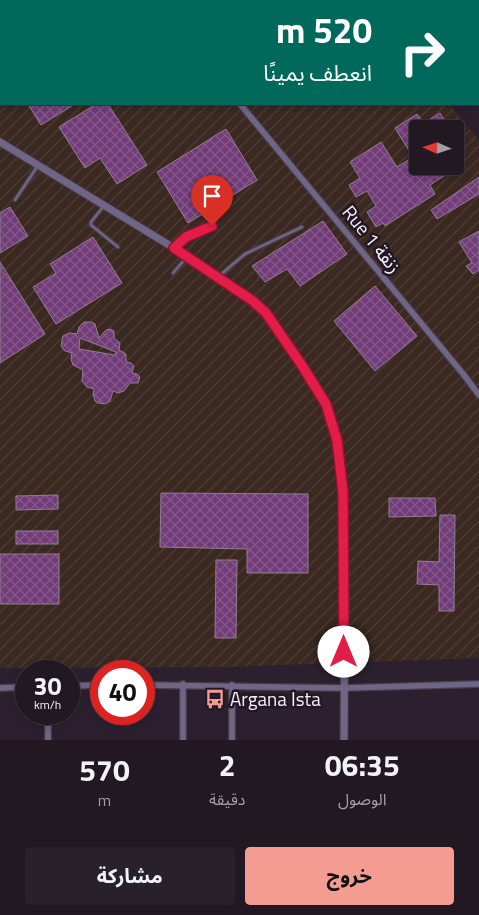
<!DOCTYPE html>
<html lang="ar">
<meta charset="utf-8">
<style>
:root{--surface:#211822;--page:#29212a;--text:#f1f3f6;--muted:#a2a0a5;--line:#3e3740;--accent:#f59c92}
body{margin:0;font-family:"Titillium Web","Noto Sans Arabic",sans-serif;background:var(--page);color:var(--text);direction:rtl;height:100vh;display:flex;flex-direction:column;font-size:19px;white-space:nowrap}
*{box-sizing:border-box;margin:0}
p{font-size:16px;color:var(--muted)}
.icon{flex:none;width:28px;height:28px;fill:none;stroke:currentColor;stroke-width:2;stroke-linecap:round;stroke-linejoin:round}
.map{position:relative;height:740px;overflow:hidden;direction:ltr}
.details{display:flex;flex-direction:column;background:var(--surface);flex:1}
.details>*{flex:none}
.banner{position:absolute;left:0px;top:0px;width:480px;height:105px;box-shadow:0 2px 8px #0003,0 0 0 1px var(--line);direction:rtl;background:#00695c;color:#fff;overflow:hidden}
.needle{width:32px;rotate:273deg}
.buttons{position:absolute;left:409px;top:120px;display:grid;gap:10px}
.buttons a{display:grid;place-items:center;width:55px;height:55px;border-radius:5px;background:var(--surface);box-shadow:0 2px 8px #0003,0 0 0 1px var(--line);font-size:25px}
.speed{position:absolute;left:15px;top:660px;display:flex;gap:10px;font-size:25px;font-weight:700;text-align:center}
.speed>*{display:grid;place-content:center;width:65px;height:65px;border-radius:50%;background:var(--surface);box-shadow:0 2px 8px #0003,0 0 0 1px var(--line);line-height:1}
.speed small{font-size:12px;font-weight:400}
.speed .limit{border:8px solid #d22;background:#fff;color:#111}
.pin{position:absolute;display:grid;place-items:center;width:42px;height:42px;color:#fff;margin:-51px -21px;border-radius:50% 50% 50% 0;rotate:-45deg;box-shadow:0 0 5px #0007}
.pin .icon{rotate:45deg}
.me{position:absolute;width:55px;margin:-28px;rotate:0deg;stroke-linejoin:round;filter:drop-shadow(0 0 4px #0008)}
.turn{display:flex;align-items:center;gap:18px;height:105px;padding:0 25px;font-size:22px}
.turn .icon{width:65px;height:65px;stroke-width:2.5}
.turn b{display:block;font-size:35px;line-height:42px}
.eta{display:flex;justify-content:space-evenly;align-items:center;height:85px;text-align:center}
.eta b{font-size:30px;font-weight:700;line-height:35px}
.cta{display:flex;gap:10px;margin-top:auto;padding:10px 25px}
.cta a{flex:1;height:58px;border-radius:5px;background:var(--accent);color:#111;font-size:20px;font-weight:700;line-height:58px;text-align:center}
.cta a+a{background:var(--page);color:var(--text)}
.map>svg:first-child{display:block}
.industrial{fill:url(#industrial-furrows);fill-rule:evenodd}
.building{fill:url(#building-cross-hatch);stroke:#8f8090;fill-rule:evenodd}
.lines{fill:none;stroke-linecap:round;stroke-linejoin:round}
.service-casing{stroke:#483d4a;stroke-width:5}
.minor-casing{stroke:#483d4a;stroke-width:8}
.tertiary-casing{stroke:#483d4a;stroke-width:9}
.trunk-casing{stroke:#483d4a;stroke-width:11}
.service{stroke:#6f6585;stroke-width:2.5}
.minor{stroke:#6f6585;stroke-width:5.5}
.tertiary{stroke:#6f6585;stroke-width:7}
.trunk{stroke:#c6b4ed;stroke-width:9}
.route-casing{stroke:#92132f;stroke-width:12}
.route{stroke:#e11d48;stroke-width:9}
.labels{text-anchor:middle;stroke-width:5;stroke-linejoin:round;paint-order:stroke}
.street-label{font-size:19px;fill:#f7eff8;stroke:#221724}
.poi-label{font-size:19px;fill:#f7eff8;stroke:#221724;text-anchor:start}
</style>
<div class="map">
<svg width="479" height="740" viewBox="0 0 479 740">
<defs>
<pattern id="industrial-furrows" width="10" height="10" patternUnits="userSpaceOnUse" patternTransform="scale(1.25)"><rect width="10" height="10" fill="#3a2821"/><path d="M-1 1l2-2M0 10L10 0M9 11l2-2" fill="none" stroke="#4e3d37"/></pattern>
<pattern id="building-cross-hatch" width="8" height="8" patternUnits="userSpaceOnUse" patternTransform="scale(1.25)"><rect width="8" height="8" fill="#713c78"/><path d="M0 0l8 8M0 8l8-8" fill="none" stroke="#86588c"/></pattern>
</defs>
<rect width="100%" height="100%" fill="#2c202e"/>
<path class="industrial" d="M0 0H362L363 1H1V104H449L479 140V658L228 667 0 668ZM418 129H455V166H418Z"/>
<g class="building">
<path d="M33 104H75L41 125 29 106Z"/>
<path d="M96 104H108L147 165 117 184 100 158 85 168 59 127Z"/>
<path d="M440 113 450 129H418V166H451L453 170 430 185 435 194 385 226 383 223 376 227 367 212 376 206 367 191 356 197 349 185 360 178 350 162 381 142 397 167 413 157 395 128 417 114 424 123Z"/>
<path d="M226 129 257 180 188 223 157 172Z"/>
<path d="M479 177V194L437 219 431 210Z"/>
<path d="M10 207 28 236 0 253V213Z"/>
<path d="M323 221 347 254 300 286 287 269 265 282 252 266Z"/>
<path d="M479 231V270L473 274 466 266 472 263 459 242Z"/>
<path d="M93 237 122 283 56 324 33 287 56 273 50 264Z"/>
<path d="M0 262 45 334 0 363Z"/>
<path d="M375 286 417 336 375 371 334 321Z"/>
<path d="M84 322H91L95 324 99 338 106 330 110 329 114 331V338L120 343 119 350 126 354V362L131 363 134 366 132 373 137 374 140 377 138 383H130L124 391 118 393 113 391 110 401 105 404 98 403 95 401 93 394 94 389 87 387 82 381 83 370 73 365 71 359 72 353 65 351 61 346 63 336 70 333 77 334 79 327ZM80 338 116 352 115 355 79 349Z"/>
<path d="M161 493 308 494V573H247V549L160 547Z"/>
<path d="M58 495V509L16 510V496Z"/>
<path d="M389 498H435L436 516 389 517Z"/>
<path d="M440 515H455L454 611H439V585L417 584 418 561 439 562Z"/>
<rect x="16" y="531" width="42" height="13"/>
<rect x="0" y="554" width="59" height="50"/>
<path d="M216 560H237L236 638H215Z"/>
</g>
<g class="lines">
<defs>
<g id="service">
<path d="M419 0 420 1"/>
<path d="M15 200 37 167"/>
<path d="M103 207 91 222V225L118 247"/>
<path d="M175 247 186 237 211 226"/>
<path d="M173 273 186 258"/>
<path d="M219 276 245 254 302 227"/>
</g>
<g id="minor">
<path d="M154 0 155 1"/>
<path d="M240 104 464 375 479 395"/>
<path d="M183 684V740"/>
<path d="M144 685 344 688 479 684"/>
<path d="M69 686 101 685"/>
<path d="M0 688 26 687"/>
<path d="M48 714V740"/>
<path d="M232 740V685"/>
</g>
<path id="tertiary" d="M0 142 174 248 253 301 266 313 281 333 326 404 337 440 343 492 345 564 344 740"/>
<g id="trunk">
<path d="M457 0 458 1"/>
<path d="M468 0 469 1"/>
<path d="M479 13V14"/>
</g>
</defs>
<use href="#service" class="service-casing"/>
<use href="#minor" class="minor-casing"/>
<use href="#tertiary" class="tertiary-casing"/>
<use href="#trunk" class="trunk-casing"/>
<use href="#service" class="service"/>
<use href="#minor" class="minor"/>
<use href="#tertiary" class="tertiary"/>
<use href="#trunk" class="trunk"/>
</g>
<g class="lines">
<defs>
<path id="route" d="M212 226 186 237 174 248 253 301 266 313 301 364 326 404 337 440 343 492 344 652"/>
</defs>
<use href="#route" class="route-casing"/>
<use href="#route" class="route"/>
</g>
<defs>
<symbol id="bus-bare" viewBox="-9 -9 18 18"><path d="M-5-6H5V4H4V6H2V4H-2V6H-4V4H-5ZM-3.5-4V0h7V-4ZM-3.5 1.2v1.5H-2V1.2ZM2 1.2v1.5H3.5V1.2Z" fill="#f59c92" stroke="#221724" stroke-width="2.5" paint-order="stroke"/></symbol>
</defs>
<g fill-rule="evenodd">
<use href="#bus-bare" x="201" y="685" width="28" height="28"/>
</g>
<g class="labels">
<g class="street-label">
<text transform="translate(372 239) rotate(51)" y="7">Rue 1 زنقة</text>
</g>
<g class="poi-label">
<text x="230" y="706">Argana Ista</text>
</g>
</g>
</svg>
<div class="buttons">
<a><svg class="needle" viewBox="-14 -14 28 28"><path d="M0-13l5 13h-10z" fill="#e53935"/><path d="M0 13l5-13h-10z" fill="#a2a0a5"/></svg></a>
</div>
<div class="speed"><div>30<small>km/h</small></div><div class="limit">40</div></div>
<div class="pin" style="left:212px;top:226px;background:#d93025"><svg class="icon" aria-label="arrive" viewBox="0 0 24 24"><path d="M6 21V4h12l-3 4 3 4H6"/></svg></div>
<svg class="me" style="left:344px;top:652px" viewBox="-20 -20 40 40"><circle r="19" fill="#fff"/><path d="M0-13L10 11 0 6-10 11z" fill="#e11d48"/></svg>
<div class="banner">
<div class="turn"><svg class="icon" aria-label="right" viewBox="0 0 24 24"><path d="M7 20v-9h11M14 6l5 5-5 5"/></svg><div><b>520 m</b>انعطف يمينًا</div></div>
</div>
</div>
<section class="details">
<div class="eta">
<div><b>06:35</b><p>الوصول</p></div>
<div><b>2</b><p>دقيقة</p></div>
<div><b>570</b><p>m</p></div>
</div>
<div class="cta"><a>خروج</a><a>مشاركة</a></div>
</section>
